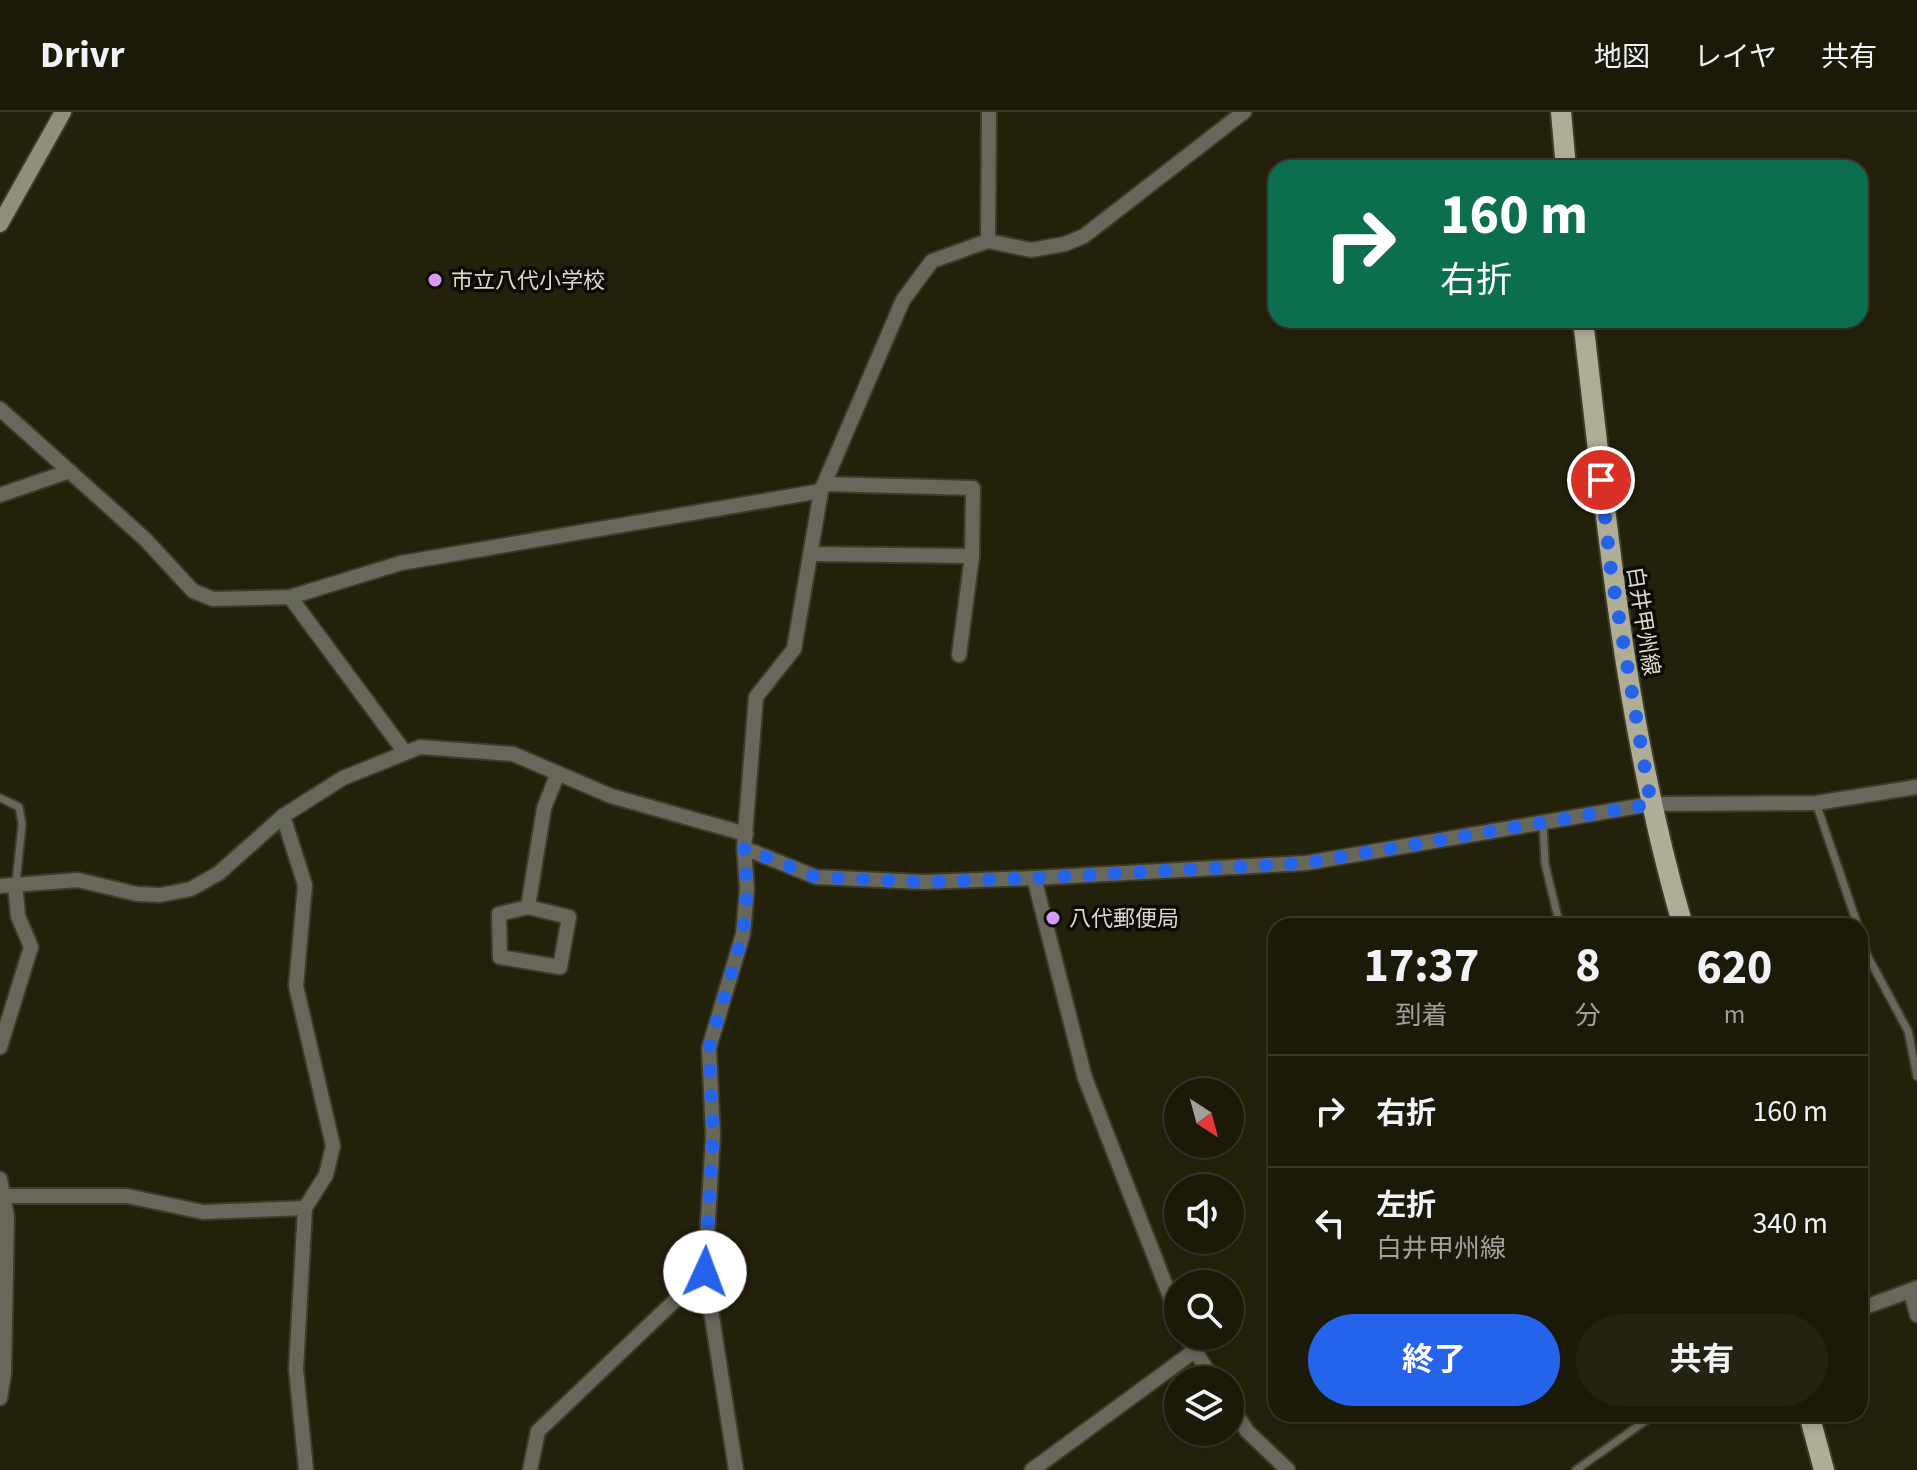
<!DOCTYPE html>
<html lang="ja">
<meta charset="utf-8">
<style>
:root{--surface:#1b1908;--page:#242212;--text:#f1f3f6;--muted:#a0a09c;--line:#393829;--accent:#2563eb}
body{margin:0;font-family:"Source Sans 3","Noto Sans JP",sans-serif;background:var(--page);color:var(--text);height:100vh;display:flex;flex-direction:column;font-size:30px;white-space:nowrap}
*{box-sizing:border-box;margin:0}
p{font-size:26px;color:var(--muted)}
.icon{flex:none;width:44px;height:44px;fill:none;stroke:currentColor;stroke-width:2;stroke-linecap:round;stroke-linejoin:round}
.map{position:relative;flex:1;overflow:hidden}
.side{position:absolute;left:1268px;top:806px;width:600px;height:504px;display:flex;flex-direction:column;background:var(--surface);border-radius:24px;box-shadow:0 4px 12px #0003,0 0 0 2px var(--line)}
.side>*{flex:none}
.banner{position:absolute;left:1268px;top:48px;width:600px;height:168px;border-radius:24px;box-shadow:0 4px 12px #0003,0 0 0 2px var(--line);background:#0b6e4f;color:#fff;overflow:hidden}
.needle{width:52px;rotate:144deg}
.buttons{position:absolute;left:1164px;top:966px;display:grid;gap:16px}
.buttons a{display:grid;place-items:center;width:80px;height:80px;border-radius:50%;background:var(--surface);box-shadow:0 4px 12px #0003,0 0 0 2px var(--line);font-size:40px}
.pin{position:absolute;display:grid;place-items:center;width:68px;height:68px;color:#fff;margin:-34px;border:4px solid #fff;border-radius:50%;box-shadow:0 2px 8px #0007}
.me{position:absolute;width:88px;margin:-44px;rotate:2deg;stroke-linejoin:round;filter:drop-shadow(0 0 6px #0008)}
.turn{display:flex;align-items:center;gap:28px;height:168px;padding:0 40px;font-size:36px}
.turn .icon{width:104px;height:104px;stroke-width:2.5}
.turn b{display:block;font-size:56px;line-height:68px}
.eta{display:flex;justify-content:space-evenly;align-items:center;height:136px;text-align:center}
.eta b{font-size:48px;font-weight:700;line-height:56px}
.cta{display:flex;gap:16px;margin-top:auto;padding:16px 40px}
.cta a{flex:1;height:92px;border-radius:48px;background:var(--accent);color:#fff;font-size:32px;font-weight:700;line-height:92px;text-align:center}
.cta a+a{background:var(--page);color:var(--text)}
ul{padding:0;list-style:none}
li{display:flex;align-items:center;gap:24px;height:112px;padding:0 40px;border-top:2px solid var(--line)}
li div{flex:1}
li b{display:block;font-size:30px}
li em{font-style:normal}
header{display:flex;align-items:center;gap:48px;box-sizing:border-box;height:112px;padding:0 40px;background:var(--surface);border-bottom:2px solid var(--line)}
header strong{font-size:38px}
nav{display:flex;gap:44px;margin-inline-start:auto;font-size:28px}
.map>svg:first-child{display:block}
.lines{fill:none;stroke-linecap:round;stroke-linejoin:round}
.lane-casing{stroke:#3e3b26;stroke-width:11}
.street-casing{stroke:#3e3b26;stroke-width:18}
.secondary-casing{stroke:#3e3b26;stroke-width:20}
.primary-casing{stroke:#3e3b26;stroke-width:24}
.lane{stroke:#68675c;stroke-width:7}
.street{stroke:#68675c;stroke-width:14}
.secondary{stroke:#918e7d;stroke-width:16}
.primary{stroke:#b0ad97;stroke-width:20}
.route{stroke:#2563eb;stroke-width:14;stroke-dasharray:0 25.2}
.poi-dot{fill:#d69bfa;stroke:#0c0b03;stroke-width:3}
.labels{text-anchor:middle;stroke-width:7;stroke-linejoin:round;paint-order:stroke}
.poi-label{font-size:22px;fill:#dbd9cb;stroke:#0c0b03;text-anchor:start}
.street-label{font-size:22px;fill:#dbd9cb;stroke:#0c0b03}
</style>
<header>
<strong>Drivr</strong>
<nav><a>地図</a><a>レイヤ</a><a>共有</a></nav>
</header>
<div class="map">
<svg width="1917" height="1358" viewBox="0 0 1917 1358">
<rect width="100%" height="100%" fill="#24210b"/>
<g class="lines">
<defs>
<g id="lane">
<path d="M0 686 19 695 22 712 16 771"/>
<path d="M1816 691 1858 814"/>
<path d="M1543 711 1545 752 1560 814"/>
<path d="M1860 821 1867 843 1908 919 1917 964"/>
<path d="M1576 1358 1655 1302"/>
</g>
<g id="street">
<path d="M988 129 989 0"/>
<path d="M0 297 145 427 193 479 213 487 290 485 401 451 821 379"/>
<path d="M825 372 973 376 972 444 959 543"/>
<path d="M0 383 70 359"/>
<path d="M810 442 972 444"/>
<path d="M290 485 404 639"/>
<path d="M283 704 305 773 296 874 333 1034 326 1063 305 1096 296 1257 306 1358"/>
<path d="M744 736 816 765 923 770 1034 766 1306 751 1651 692 1816 691 1917 675"/>
<path d="M1034 766 1085 966 1178 1205"/>
<path d="M0 774 78 768 137 782 160 783 191 777 219 761 283 704 343 666 420 635 513 642 611 684 746 722"/>
<path d="M528 795 569 805 560 855 500 845 499 802 528 795 544 696 558 661"/>
<path d="M0 935 31 835 18 804 15 772"/>
<path d="M0 1067 7 1105 4 1261 0 1286"/>
<path d="M4 1084H127L203 1100 305 1096"/>
<path d="M1911 1180 1917 1203"/>
<path d="M1860 1197 1917 1176"/>
<path d="M1186 1224 1213 1268"/>
<path d="M1230 1293 1247 1319 1288 1358"/>
<path d="M530 1358 538 1319 705 1160"/>
<path d="M736 1358 705 1160 713 1023 709 936 743 822 747 777 744 736 756 585 794 537 821 379 903 188 932 149 988 129 1031 138 1065 132 1084 124 1244 0"/>
<path d="M1032 1358 1193 1240"/>
</g>
<path id="secondary" d="M0 112 63 0"/>
<g id="primary">
<path d="M1561 0 1566 56"/>
<path d="M1583 208C1607 412 1625 616 1683 814"/>
<path d="M1809 1302 1824 1358"/>
</g>
</defs>
<use href="#lane" class="lane-casing"/>
<use href="#street" class="street-casing"/>
<use href="#secondary" class="secondary-casing"/>
<use href="#primary" class="primary-casing"/>
<use href="#lane" class="lane"/>
<use href="#street" class="street"/>
<use href="#secondary" class="secondary"/>
<use href="#primary" class="primary"/>
</g>
<g class="lines">
<path class="route" d="M705 1160 713 1023 709 936 743 822 747 777 744 736 816 765 923 770 1034 766 1306 751 1651 692 1611 459 1601 368"/>
</g>
<g class="poi-dot">
<circle cx="435" cy="168" r="8"/>
<circle cx="1053" cy="806" r="8"/>
</g>
<g class="labels">
<g class="poi-label">
<text x="451" y="176">市立八代小学校</text>
<text x="1069" y="814">八代郵便局</text>
</g>
<g class="street-label">
<text transform="translate(1644 509) rotate(81)" y="8">白井甲州線</text>
</g>
</g>
</svg>
<div class="buttons">
<a><svg class="needle" viewBox="-14 -14 28 28"><path d="M0-13l5 13h-10z" fill="#e53935"/><path d="M0 13l5-13h-10z" fill="#a0a09c"/></svg></a>
<a><svg class="icon" aria-label="sound" viewBox="0 0 24 24"><path d="M4 9h4l5-4v14l-5-4H4zM17 9q2 3 0 6"/></svg></a>
<a><svg class="icon" aria-label="search" viewBox="0 0 24 24"><circle cx="10" cy="10" r="6"/><path d="M15 15l6 6"/></svg></a>
<a><svg class="icon" aria-label="layers" viewBox="0 0 24 24"><path d="M12 4l9 5-9 5-9-5zM3 14l9 5 9-5"/></svg></a>
</div>
<div class="pin" style="left:1601px;top:368px;background:#d93025"><svg class="icon" aria-label="arrive" viewBox="0 0 24 24"><path d="M6 21V4h12l-3 4 3 4H6"/></svg></div>
<svg class="me" style="left:705px;top:1160px" viewBox="-20 -20 40 40"><circle r="19" fill="#fff"/><path d="M0-13L10 11 0 6-10 11z" fill="#2563eb"/></svg>
<div class="banner">
<div class="turn"><svg class="icon" aria-label="right" viewBox="0 0 24 24"><path d="M7 20v-9h11M14 6l5 5-5 5"/></svg><div><b>160 m</b>右折</div></div>
</div>
<section class="side">
<div class="eta">
<div><b>17:37</b><p>到着</p></div>
<div><b>8</b><p>分</p></div>
<div><b>620</b><p>m</p></div>
</div>
<ul>
<li><svg class="icon" aria-label="right" viewBox="0 0 24 24"><path d="M7 20v-9h11M14 6l5 5-5 5"/></svg><div><b>右折</b></div><em>160 m</em></li>
<li><svg class="icon" aria-label="left" viewBox="0 0 24 24"><path d="M17 20v-9H6M10 6l-5 5 5 5"/></svg><div><b>左折</b><p>白井甲州線</p></div><em>340 m</em></li>
</ul>
<div class="cta"><a>終了</a><a>共有</a></div>
</section>
</div>
